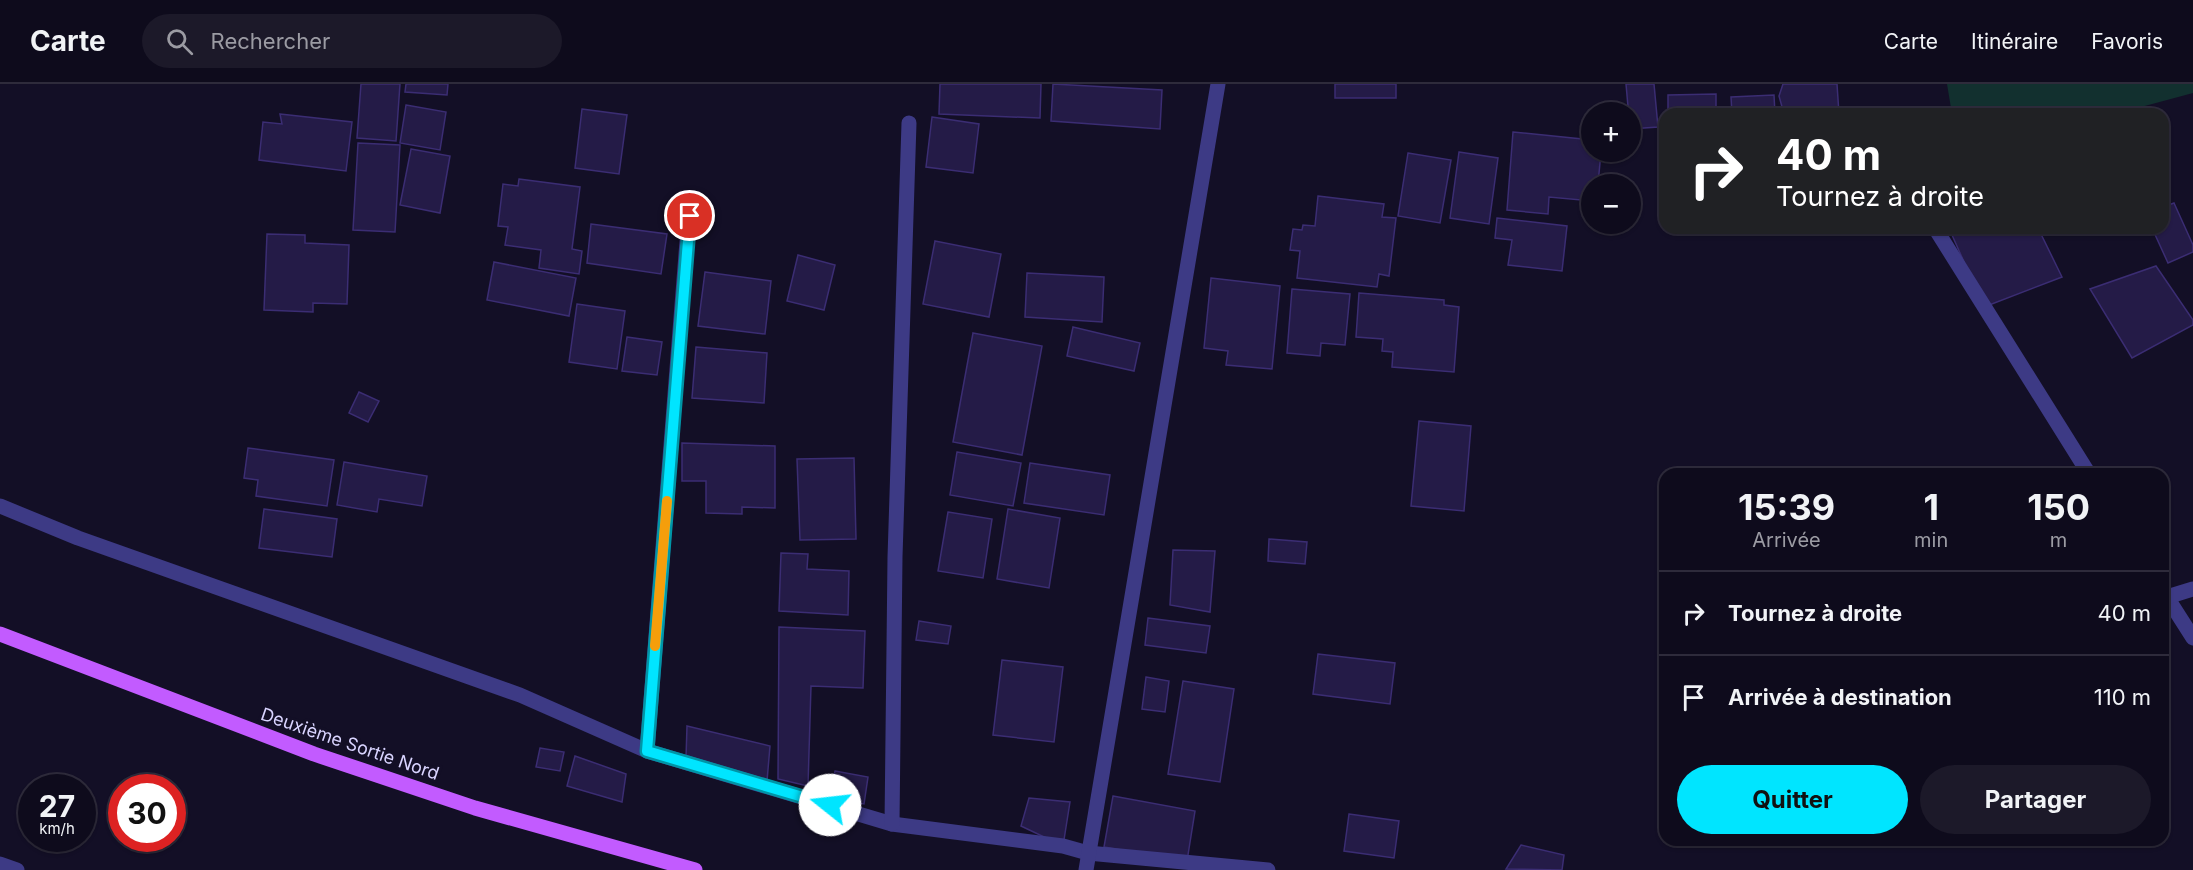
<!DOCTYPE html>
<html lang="fr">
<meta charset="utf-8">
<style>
:root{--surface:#0e0b1c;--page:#1c1929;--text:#f1f3f6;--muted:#9b9ba3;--line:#2e2b3b;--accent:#00e5ff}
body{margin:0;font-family:Inter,sans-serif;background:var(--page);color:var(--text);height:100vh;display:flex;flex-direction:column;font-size:22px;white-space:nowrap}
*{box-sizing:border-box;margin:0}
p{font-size:20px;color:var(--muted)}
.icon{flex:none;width:33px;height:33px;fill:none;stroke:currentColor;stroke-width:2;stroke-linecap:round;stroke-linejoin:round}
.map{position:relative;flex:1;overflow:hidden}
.details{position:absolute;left:1659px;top:384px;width:510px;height:378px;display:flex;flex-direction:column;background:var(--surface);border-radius:18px;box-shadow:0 2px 4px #0004,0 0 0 2px var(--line)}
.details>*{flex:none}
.banner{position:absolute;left:1659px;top:24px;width:510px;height:126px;border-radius:18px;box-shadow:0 2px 4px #0004,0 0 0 2px var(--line);background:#202124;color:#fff;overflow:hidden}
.tools{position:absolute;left:1581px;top:18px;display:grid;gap:12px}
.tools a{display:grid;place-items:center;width:60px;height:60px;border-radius:50%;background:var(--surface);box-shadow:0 2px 4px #0004,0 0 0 2px var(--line);font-size:30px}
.speed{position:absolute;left:18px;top:690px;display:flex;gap:12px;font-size:30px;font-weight:700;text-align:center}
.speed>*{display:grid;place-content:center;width:78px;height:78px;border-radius:50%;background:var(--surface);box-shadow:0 2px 4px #0004,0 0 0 2px var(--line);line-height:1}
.speed small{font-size:15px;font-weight:400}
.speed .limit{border:9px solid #d22;background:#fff;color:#111}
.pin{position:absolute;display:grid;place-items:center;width:51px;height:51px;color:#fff;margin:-26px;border:3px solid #fff;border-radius:50%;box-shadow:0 2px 6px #0007}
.me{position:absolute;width:66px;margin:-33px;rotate:286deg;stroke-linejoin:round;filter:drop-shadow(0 0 4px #0008)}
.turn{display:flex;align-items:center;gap:21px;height:126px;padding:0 18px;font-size:27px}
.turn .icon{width:78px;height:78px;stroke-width:2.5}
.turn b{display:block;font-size:42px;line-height:51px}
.eta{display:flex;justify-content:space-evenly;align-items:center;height:102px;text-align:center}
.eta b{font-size:36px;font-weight:700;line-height:42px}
.button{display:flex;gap:12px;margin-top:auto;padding:12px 18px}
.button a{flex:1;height:69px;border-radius:36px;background:var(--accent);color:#111;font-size:24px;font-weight:700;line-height:69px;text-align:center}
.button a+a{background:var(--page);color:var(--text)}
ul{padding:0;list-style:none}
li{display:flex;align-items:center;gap:18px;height:84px;padding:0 18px;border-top:2px solid var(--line)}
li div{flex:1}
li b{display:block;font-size:22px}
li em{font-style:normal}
header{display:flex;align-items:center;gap:36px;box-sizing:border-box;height:84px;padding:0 30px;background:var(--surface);border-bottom:2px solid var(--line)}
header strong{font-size:28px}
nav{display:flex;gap:33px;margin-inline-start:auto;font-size:21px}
.search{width:420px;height:54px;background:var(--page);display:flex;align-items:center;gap:15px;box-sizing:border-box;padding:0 21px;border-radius:33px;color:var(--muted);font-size:22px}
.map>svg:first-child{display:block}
.green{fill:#12302f}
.building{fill:#241b47;stroke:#3b2d73;stroke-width:1.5}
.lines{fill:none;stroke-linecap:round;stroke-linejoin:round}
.minor{stroke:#3d3a85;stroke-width:15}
.major{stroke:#c25bff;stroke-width:15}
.route-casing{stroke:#0095a6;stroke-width:15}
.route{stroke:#00e5ff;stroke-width:10}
.slow{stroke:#f59e0b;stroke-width:10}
.labels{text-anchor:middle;stroke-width:6;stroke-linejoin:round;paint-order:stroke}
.street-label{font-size:18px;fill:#d9d4ff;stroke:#130f26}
</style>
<header>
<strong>Carte</strong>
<div class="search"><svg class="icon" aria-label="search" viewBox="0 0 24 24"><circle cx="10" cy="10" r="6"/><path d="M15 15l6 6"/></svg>Rechercher</div>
<nav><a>Carte</a><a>Itinéraire</a><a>Favoris</a></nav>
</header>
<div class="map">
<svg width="2193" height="786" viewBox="0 0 2193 786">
<rect width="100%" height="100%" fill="#130f26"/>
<path class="green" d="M1947 0H2193V9L2115 30H1952Z"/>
<g class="building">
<path d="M361 0H400L396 57 357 54Z"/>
<path d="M406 0H448L447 11 405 8Z"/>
<path d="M940 0H1041L1040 34 939 30Z"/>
<path d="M1053 0 1162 6 1160 45 1051 37Z"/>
<rect x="1335" y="0" width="61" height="14"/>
<path d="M1626 0H1654L1658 43 1630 45Z"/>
<path d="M1783 0H1837L1839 30H1784L1779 12Z"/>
<path d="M1716 10V30H1668V11Z"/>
<path d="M1774 11 1775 30H1732L1731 13Z"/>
<path d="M406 21 446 28 440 66 400 59Z"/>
<path d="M582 25 627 31 619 90 575 84Z"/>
<path d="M280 30 352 38 346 87 259 76 263 38 282 40Z"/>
<path d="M932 33 979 40 973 89 926 83Z"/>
<path d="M1513 48 1592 56V68H1601L1598 100H1592V117L1549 113 1548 130 1507 126Z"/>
<path d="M358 59 400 61 395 148 353 146Z"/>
<path d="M411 65 450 72 440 129 400 121Z"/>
<path d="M1459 68 1498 74 1489 140 1450 134Z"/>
<path d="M1408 69 1451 76 1440 139 1398 132Z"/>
<path d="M519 95 580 103 572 165 582 167 579 190 539 184 541 166 505 161 508 143 498 142 503 100 518 102Z"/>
<path d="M1318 112 1384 120 1382 133 1396 134 1389 192 1379 190 1377 203 1297 194 1300 167 1290 166 1293 145 1302 146 1303 141 1315 142Z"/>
<path d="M2174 119 2193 161V168L2168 179 2152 144H2163V123Z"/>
<path d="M1497 134 1567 142 1562 187 1508 181 1512 156 1495 154Z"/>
<path d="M591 140 667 150 661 190 587 179Z"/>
<path d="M1971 144H2038L2062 193 1984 223 1952 151Z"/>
<path d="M267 150 305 151V159L349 161 347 220 313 219V228L264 226Z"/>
<path d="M935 157 1001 170 989 233 923 220Z"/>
<path d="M798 171 835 181 824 226 787 217Z"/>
<path d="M494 178 576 194 569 232 487 216Z"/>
<path d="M2156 182 2193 236V241L2132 274 2090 205Z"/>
<path d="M705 188 771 197 765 250 698 242Z"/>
<path d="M1027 189 1104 193 1102 238 1025 233Z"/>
<path d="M1211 194 1280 202 1272 285 1226 281 1228 267 1204 264Z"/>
<path d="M1292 205 1350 210 1345 261 1321 259 1320 272 1287 269Z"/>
<path d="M1359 209 1444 216V221L1459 223 1454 288 1392 283 1393 268 1382 267 1383 255 1356 253Z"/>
<path d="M577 220 625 227 617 285 569 278Z"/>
<path d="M1073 243 1140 259 1134 287 1067 272Z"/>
<path d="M973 249 1042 262 1022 371 953 358Z"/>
<path d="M627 253 662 258 657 291 622 287Z"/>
<path d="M696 263 767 269 764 319 692 314Z"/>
<path d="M359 308 379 317 368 338 349 329Z"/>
<path d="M1419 337 1471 342 1464 427 1411 422Z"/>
<path d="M682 359 775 362V424L742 423V430L706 429V397H682Z"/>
<path d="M248 364 334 376 327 422 256 412 258 396 244 394Z"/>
<path d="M957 368 1021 379 1013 422 950 411Z"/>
<path d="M854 374 856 455 800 456 797 375Z"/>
<path d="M344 378 427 392 422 422 379 415 377 428 337 421Z"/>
<path d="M1030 379 1110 391 1104 431 1024 419Z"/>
<path d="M264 425 337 435 332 473 259 464Z"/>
<path d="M1008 425 1060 434 1049 504 997 495Z"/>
<path d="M948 428 992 435 983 494 938 487Z"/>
<path d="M1269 455 1307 458 1305 480 1268 477Z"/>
<path d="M1173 466 1215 467 1210 528 1170 521Z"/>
<path d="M781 469 808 470 807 485 849 487 848 531 779 527Z"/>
<path d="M1148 534 1210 542 1206 569 1145 561Z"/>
<path d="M919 537 951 542 948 560 916 556Z"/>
<path d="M779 543 865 547 863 604 811 602 808 702 778 695Z"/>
<path d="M1318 570 1395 579 1390 620 1313 610Z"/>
<path d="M1002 576 1063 583 1054 658 993 651Z"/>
<path d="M1146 593 1169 597 1165 628 1142 625Z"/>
<path d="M1183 597 1234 605 1220 698 1168 690Z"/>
<path d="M687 642 770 662 767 697 686 674Z"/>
<path d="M540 664 564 668 560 687 536 683Z"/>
<path d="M575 672 626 690 622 718 567 702Z"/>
<path d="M835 687 868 693 864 720 830 714Z"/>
<path d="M1113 712 1195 727 1187 777 1104 763Z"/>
<path d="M1029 714 1070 718 1063 762 1021 742Z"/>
<path d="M1349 730 1399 737 1394 774 1344 767Z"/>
<path d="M1521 761 1564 771 1562 786 1506 785Z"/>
</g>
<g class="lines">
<g class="minor">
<path d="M1935 144 2089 390"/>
<path d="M0 422 78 454 520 611 647 667 892 740 1063 762 1088 769 1268 786"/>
<path d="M2163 507 2193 554"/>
<path d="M2167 513 2193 505"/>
<path d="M647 667 689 132"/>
<path d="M892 740 895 473 909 39"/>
<path d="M0 780 17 786"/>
<path d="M1086 786 1218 0"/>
</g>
<path class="major" d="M0 550 314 670 475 724 695 786"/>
</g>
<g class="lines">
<defs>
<path id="route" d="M690 132 647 667 830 721"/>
</defs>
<use href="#route" class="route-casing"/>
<use href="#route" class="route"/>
<path class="slow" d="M655 562 667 417"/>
</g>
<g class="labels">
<g class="street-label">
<text transform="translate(350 660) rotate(19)" y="6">Deuxième Sortie Nord</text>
</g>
</g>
</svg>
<div class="tools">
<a>+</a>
<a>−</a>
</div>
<div class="speed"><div>27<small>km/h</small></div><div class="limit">30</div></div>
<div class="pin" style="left:690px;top:132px;background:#d93025"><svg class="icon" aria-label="arrive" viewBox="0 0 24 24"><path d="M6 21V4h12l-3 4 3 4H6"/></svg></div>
<svg class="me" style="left:830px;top:721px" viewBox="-20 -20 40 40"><circle r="19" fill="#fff"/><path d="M0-13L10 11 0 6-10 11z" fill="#00e5ff"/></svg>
<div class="banner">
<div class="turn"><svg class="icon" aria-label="right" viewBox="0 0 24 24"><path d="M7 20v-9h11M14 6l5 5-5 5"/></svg><div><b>40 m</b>Tournez à droite</div></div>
</div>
<section class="details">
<div class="eta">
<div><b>15:39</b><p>Arrivée</p></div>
<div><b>1</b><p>min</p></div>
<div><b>150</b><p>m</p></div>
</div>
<ul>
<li><svg class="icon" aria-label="right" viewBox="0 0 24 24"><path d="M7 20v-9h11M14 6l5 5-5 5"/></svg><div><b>Tournez à droite</b></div><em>40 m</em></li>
<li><svg class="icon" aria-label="arrive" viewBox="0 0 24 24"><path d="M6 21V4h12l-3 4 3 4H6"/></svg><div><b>Arrivée à destination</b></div><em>110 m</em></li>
</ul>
<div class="button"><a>Quitter</a><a>Partager</a></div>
</section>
</div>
